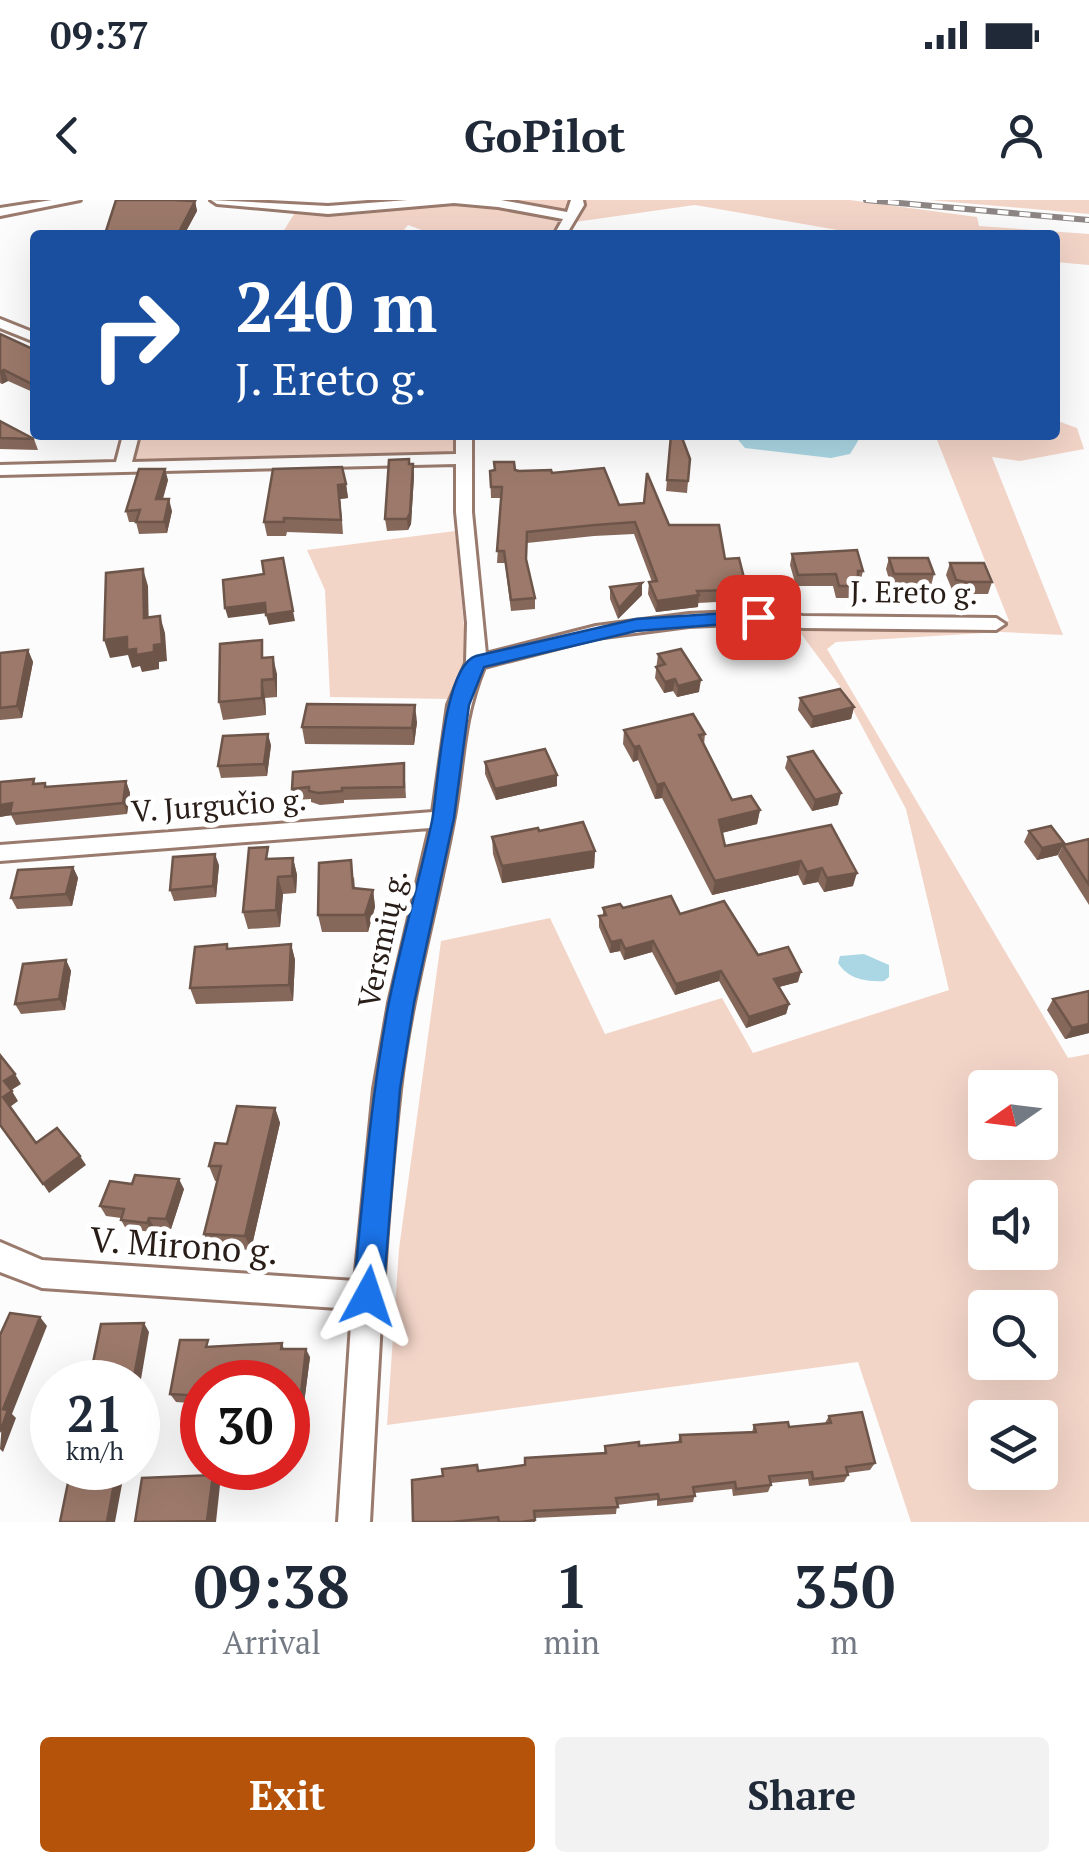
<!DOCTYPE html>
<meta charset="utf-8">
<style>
:root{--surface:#fff;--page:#f2f2f3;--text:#1f2937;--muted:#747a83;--accent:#b45309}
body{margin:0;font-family:"PT Serif",serif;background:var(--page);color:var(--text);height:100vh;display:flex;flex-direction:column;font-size:38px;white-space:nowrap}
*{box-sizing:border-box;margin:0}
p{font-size:32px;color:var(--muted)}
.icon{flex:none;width:55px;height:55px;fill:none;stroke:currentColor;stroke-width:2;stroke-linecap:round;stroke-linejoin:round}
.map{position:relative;height:1322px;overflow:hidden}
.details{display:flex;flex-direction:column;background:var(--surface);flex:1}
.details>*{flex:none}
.top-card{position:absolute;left:30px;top:30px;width:1030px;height:210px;border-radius:10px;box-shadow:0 10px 40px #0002;background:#1a4fa0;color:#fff;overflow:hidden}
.needle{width:65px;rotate:256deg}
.controls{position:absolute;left:968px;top:870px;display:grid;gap:20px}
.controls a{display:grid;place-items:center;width:90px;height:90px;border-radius:10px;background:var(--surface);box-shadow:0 10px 40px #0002;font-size:50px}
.speed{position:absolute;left:30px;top:1160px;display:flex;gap:20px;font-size:50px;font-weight:700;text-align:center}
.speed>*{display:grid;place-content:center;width:130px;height:130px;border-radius:50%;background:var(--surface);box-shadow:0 10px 40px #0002;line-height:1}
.speed small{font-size:25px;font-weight:400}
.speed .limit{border:15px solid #d22;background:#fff;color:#111}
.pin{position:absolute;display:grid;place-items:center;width:85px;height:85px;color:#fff;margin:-42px;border-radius:20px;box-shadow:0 5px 15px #0006}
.me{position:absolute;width:110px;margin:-55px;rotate:5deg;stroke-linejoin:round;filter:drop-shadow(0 0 8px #0008)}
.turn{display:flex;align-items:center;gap:35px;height:210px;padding:0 40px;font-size:45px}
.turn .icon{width:130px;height:130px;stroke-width:2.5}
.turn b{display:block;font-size:70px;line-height:85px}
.eta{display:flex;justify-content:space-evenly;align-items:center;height:170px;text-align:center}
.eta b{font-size:60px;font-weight:800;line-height:70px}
.button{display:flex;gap:20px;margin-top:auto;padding:20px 40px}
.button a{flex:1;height:115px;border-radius:10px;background:var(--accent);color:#fff;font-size:40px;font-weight:800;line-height:115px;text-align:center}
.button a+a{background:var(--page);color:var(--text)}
.status{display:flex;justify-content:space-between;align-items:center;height:70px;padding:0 50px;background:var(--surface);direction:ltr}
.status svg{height:28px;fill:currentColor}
header{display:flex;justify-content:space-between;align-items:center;height:130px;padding:0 40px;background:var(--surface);font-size:45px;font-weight:800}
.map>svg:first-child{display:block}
.green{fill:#f3d5c8;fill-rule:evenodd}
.water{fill:#abd7e4}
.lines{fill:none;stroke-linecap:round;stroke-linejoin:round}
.minor-casing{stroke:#997a6d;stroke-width:6}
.minor{fill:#fff;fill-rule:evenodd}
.rail-casing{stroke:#8d8684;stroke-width:6}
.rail{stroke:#fff;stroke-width:4;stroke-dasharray:11;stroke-linecap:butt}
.wall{fill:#86685b}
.shaded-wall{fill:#6d554a}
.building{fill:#9c796a;stroke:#6d554a;stroke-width:2.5}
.route{fill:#1a73e8;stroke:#114b97;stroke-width:2.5}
.labels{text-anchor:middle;stroke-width:10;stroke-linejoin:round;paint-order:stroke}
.street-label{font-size:30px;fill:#291d18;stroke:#fff}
.near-street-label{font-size:35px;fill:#291d18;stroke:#fff}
</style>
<div class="status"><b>09:37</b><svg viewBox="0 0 49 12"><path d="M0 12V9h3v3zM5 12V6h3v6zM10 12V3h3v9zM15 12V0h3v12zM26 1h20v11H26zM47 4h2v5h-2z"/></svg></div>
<header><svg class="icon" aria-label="back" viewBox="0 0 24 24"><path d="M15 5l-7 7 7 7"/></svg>GoPilot<svg class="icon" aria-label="person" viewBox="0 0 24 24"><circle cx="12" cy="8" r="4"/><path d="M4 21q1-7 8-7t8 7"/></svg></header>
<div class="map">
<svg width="1089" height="1322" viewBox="0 0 1089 1322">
<rect width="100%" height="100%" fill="#fcfcfc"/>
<g class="green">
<path d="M431 0H850L977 17 979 26 1089 34V65L1055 62V35H866L695 5 575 22 567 35H435L408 25 400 35H281L296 11 354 15 432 3Z"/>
<path d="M929 0H1089V14Z"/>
<path d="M1055 220 1077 228 1084 249 1020 261 992 257 1063 435 1000 432 836 442 827 449 1068 858 1089 854V1322H911L858 1162 387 1225 399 1049 441 741 550 718 605 834 722 798 753 853 949 790 906 609 842 489 799 431 1009 421 935 235H1055ZM985 888H1040V942H985ZM985 998H1040V1052H985ZM985 1108H1040V1162H985ZM985 1218H1040V1272H985Z"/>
<path d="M140 235H455V252L134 261Z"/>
<path d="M455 331 467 460 449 499 330 497 325 390 307 350Z"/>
</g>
<g class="water">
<path d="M734 235H857L858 241 850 254 831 258 745 248Z"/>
<path d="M864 754 889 765V777L884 781C866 782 848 779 838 763L840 756Z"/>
</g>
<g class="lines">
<defs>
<g id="minor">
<path d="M52 0H80L0 16V8Z"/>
<path d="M211 0 328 6 408 0H501L567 12 571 0H583L584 5 566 35H554L563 19 498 7 454 3 328 14 217 4Z"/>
<path d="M0 119 35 133V142L0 128Z"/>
<path d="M123 235H139L132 262 456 254V235H472V312L486 454 596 426 689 414 758 411 803 416 996 418 1005 424 996 430 803 428 758 423 689 426 596 438 484 467C461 523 464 566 453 622 436 712 410 800 400 890 384 1034 378 1178 370 1322H338L352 1109 42 1088 0 1072V1042L42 1060 355 1081 374 889 389 803 430 628 0 661V645L433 612 448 505 466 463 467 423 456 312V264L0 275V265L116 262Z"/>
</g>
</defs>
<use href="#minor" class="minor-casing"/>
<use href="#minor" class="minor"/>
<defs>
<path id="rail" d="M866 0 1089 20"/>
</defs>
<use href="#rail" class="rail-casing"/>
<use href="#rail" class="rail"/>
</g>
<g class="wall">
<path d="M195 1 197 11 184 35H106L105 34Z"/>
<path d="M0 134 35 150V193L8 181 2 184 0 183Z"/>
<path d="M0 221 34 239 38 250 0 249Z"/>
<path d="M671 235 690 259 687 293 666 291Z"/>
<path d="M410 264H413L414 276 411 324 408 330 387 331 385 319Z"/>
<path d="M515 270 552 273 619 305 669 325 725 359 744 378 743 390H737L736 401 698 403V407L656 412 648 394 649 382H652L634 334 594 336 527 343V361L535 398V409L511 411 505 363H497L501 298H491L490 271Z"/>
<path d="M168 280 163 299 172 311 167 333 139 334 136 322H129L126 311Z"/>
<path d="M346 284 348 298 340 299 343 334 287 332 286 336H267L264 322Z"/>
<path d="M792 354 863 371 860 383H858L855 398H836L833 386H796L790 365Z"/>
<path d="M889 358 934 374 931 386H891L886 369Z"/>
<path d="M950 363 992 382 988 394H962L953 392 946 375Z"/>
<path d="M610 387 642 395 618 419 610 399Z"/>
<path d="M28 450 33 462 22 518 0 520V453Z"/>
<path d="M658 454 699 492 677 497 673 491 664 493 655 478Z"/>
<path d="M266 458 277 474V497L265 498 266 515 223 520 219 502Z"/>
<path d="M800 498 854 507 851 519 811 528 798 510Z"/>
<path d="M417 522 414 545 305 544 302 527Z"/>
<path d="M624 530 705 534 704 545 732 600 760 610 757 624 722 633 725 646 831 625 853 686 824 692 818 682 803 685 798 675 712 695 662 598 655 599 638 560 633 562 623 544Z"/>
<path d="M271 545 267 576 221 578 218 566Z"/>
<path d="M788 557 838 605 812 611 785 568Z"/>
<path d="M485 562 557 586 496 600 485 574Z"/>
<path d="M404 563 406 598 344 600V603L320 605 311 602V599L294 600 292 589Z"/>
<path d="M126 581 130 593 127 614 16 625 11 615 0 617 36 584 45 583 47 587Z"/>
<path d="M539 631 595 651 594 668 502 683 493 654 492 637Z"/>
<path d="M1029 631 1064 643 1058 655 1037 660 1024 642Z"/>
<path d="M1089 639V705L1058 656 1063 645Z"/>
<path d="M293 658 297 675 296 693 283 694 280 727 248 729 243 712 271 659Z"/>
<path d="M219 665 216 697 174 701 170 690Z"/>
<path d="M73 667 78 678 72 706 17 709 11 698Z"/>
<path d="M354 677 355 688 373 690 375 707 368 732H322L318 715Z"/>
<path d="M603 708H623L680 714 758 755 798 782 779 787 789 804 786 814 746 828 719 781 675 795 652 752 624 760 620 751 610 753 599 727V716H603Z"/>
<path d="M291 744 295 760 293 801 196 804 190 788Z"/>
<path d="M66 760 71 771 65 810 21 814 15 804Z"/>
<path d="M1089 791V833L1065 839 1047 810 1053 799Z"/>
<path d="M275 908 280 923 251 1050 210 1048 204 1034 217 981H215L209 966 227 944Z"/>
<path d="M184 989 171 1029 154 1027 152 1032 126 1029 121 1020V1018L106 1016 100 1006Z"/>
<path d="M282 1143 284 1149 310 1157 303 1211 288 1210V1182H202V1204L176 1202 170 1194 212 1146Z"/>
<path d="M829 1216 875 1263 870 1270 848 1273V1275L844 1282 809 1286 808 1279 771 1283V1285L768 1292 733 1296 732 1289 695 1293 693 1302 657 1306V1300L617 1305 616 1314 535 1318V1322H413L443 1276 604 1253 605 1246H639L678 1242 680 1235 752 1232 754 1225 789 1227 825 1223Z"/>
</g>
<g class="shaded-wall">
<path d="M195 1 197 11 184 35H179V32Z"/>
<path d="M4 170 8 181 2 184 0 172Z"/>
<path d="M35 180V193L34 194 30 183Z"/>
<path d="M413 264 414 276 411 324 408 330 407 319Z"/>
<path d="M165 269 168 280 159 311 156 299Z"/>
<path d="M346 284 348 298 340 299 343 334 338 285Z"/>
<path d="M169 299 172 311 167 333 164 322Z"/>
<path d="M143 369 148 386 149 436 144 418Z"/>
<path d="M642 383V395L618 419 619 408Z"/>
<path d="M699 395 698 407 656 412 657 401Z"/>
<path d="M265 403 267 413 228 418 225 408Z"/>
<path d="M293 411 295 421 269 425 266 415Z"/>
<path d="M160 416 165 433 167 461 159 462V469L142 472 140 466 132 468 128 455 110 458 104 440 127 437 136 449 154 445Z"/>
<path d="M28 450 33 462 22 518 17 506Z"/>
<path d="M273 457 277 474V497L274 479Z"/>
<path d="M675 479 673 491 664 493 665 482Z"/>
<path d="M262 480 265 498 266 515 262 498Z"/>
<path d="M701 480 699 492 677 497 678 486Z"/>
<path d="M415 505 417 522 414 545 412 528Z"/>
<path d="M854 507 851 519 811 528 813 517Z"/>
<path d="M268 534 271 545 267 576 264 564Z"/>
<path d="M639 546 638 560 633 562 634 547Z"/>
<path d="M557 575V586L496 600 495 589Z"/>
<path d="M126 581 130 593 127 614 123 603Z"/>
<path d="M664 583 662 598 655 599 657 585Z"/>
<path d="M841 593 838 605 812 611 815 600Z"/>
<path d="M12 603 11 615 0 617V605Z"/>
<path d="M760 610 757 624 717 634 719 620Z"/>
<path d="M1064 643 1058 655 1037 660 1042 648Z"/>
<path d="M595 651 594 668 502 683V666Z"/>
<path d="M215 654 219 665 216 697 213 686Z"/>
<path d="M293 658 297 675 296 693 292 676Z"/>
<path d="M801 661 798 675 712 695 715 681Z"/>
<path d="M73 667 78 678 72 706 66 694Z"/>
<path d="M822 668 818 682 803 685 807 672Z"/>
<path d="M857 673 853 686 824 692 827 678Z"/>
<path d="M278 677 283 694 280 727 276 710Z"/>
<path d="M373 690 375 707 368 732 365 715Z"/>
<path d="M621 740 620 751 610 753 611 742Z"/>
<path d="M653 741 652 752 624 760 625 749Z"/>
<path d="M291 744 295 760 293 801 289 785Z"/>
<path d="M66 760 71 771 65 810 59 799Z"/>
<path d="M721 771 719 781 675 795 676 784Z"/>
<path d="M801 772 798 782 771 789 774 779Z"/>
<path d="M789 804 786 814 746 828 749 817Z"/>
<path d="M1089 824V833L1065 839 1072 828Z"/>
<path d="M15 874 21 884 10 891 4 881Z"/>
<path d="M12 891 18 901 10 907 3 897Z"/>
<path d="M275 908 280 923 251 1050 245 1036Z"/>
<path d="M80 956 86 965 49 993 43 984Z"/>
<path d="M179 979 184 989 171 1029 166 1019Z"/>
<path d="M149 1018 154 1027 152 1032 147 1023Z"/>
<path d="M40 1117 47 1126 12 1214 16 1218 3 1252 0 1249 3 1209Z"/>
<path d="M144 1123 149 1132 138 1197V1182H133Z"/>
<path d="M306 1149 310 1157 303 1211 300 1203Z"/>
<path d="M117 1268H125L115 1322H107Z"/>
<path d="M213 1275 220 1285 216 1322H208L207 1321Z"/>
</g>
<g class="building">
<path d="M116 0H172L195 1 179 32H165L164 35 105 34Z"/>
<path d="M0 134 35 150V180L30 183 4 170 0 172Z"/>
<path d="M0 221 34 239 0 238Z"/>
<path d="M671 235H681L690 259 688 281 667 280Z"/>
<path d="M409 259V264H413L410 313 407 319H385L389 260Z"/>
<path d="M494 262H514L515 270 519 271 551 270 552 273 604 268 619 305 644 303 647 273 669 325H719L725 359 739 358 744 378 734 379 737 390 697 391 699 395 657 401 649 382 657 381 635 322 595 325 527 332 526 359 535 398 511 400 504 351H497L502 287H491L490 271 495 270Z"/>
<path d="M342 267 346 284 338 285 341 320 284 318V322H264L273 269Z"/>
<path d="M139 269H165L156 299H169L164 322H136L140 310 126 311Z"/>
<path d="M857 350 863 371H858V386H839L836 374 798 375 792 354Z"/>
<path d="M283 358 293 411 266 415 265 403 225 408 223 380 264 374 262 361Z"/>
<path d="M889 358H928L934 374H894Z"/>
<path d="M950 363H984L992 382H966L956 380Z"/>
<path d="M143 369 144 418 160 416 162 444 154 445V452L136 455V449L127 450V437L104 440 106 373Z"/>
<path d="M642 383 619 408 610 387Z"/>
<path d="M262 440V458L273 457 274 479 262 480V498L219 502 220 444Z"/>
<path d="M681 449 701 480 678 486 675 479 665 482 656 467 665 464 658 454Z"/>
<path d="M28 450 17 506 0 508V453Z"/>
<path d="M840 489 854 507 813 517 800 498Z"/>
<path d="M307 504 415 505 412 528 302 527Z"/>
<path d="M693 514 705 534 699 535 732 600 751 596 760 610 719 620 725 646 831 625 857 673 827 678 822 668 807 672 801 661 715 681 664 583 657 585 639 546 634 547 624 530Z"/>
<path d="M268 534 264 564 218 566 223 536Z"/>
<path d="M545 549 557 575 495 589 485 562Z"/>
<path d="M813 551 841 593 815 600 788 557Z"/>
<path d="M404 563V587L342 588V591L318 593 309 591V587L292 589 293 572Z"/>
<path d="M34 579 33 584 45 583V587L126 581 123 603 10 614 12 603 0 605V582Z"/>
<path d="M583 622 595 651 502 666 492 637 538 628 539 631Z"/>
<path d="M1051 626 1064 643 1042 648 1029 631Z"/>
<path d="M1089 639V685L1063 645Z"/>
<path d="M268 647 266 659 293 658 292 676 278 677 276 710 243 712 249 648Z"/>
<path d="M215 654 213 686 170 690 173 657Z"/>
<path d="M351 660 353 688 373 690 365 715H318L319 663Z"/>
<path d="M73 667 66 694 11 698 18 670Z"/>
<path d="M671 696 680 714 724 701 758 755 788 747 801 772 774 779 789 804 749 817 721 771 676 784 653 741 625 749 621 740 611 742 599 716 606 715 603 708 620 704 623 708Z"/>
<path d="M227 744V749L291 744 289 785 190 788 195 747Z"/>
<path d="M66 760 59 799 15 804 23 764Z"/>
<path d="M1089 791V824L1072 828 1053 799Z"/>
<path d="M0 855 15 874 4 881 12 891 3 897 36 943 57 928 80 956 43 984 0 925Z"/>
<path d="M237 906 275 908 245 1036 204 1034 221 966H209L215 943 227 944Z"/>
<path d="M135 975 179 979 166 1019 149 1018 147 1023 121 1020 124 1009 100 1006 110 981 132 984Z"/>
<path d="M10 1113 40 1117 3 1209 8 1210 0 1232V1135Z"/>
<path d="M144 1123 133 1182H89L101 1124Z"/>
<path d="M180 1140H208L206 1147 282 1143 281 1149H306L300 1203 288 1202V1182H202V1196L170 1194Z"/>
<path d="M862 1212 875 1263 846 1267 848 1275 813 1279 812 1272 769 1276 771 1285 736 1289 735 1282 693 1287 695 1296 659 1300 658 1294 616 1298 618 1307 534 1311 535 1320 521 1322H499L498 1317 452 1322H413L412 1280 443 1276 442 1269 477 1265 478 1271 525 1265V1258L606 1253 605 1246 639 1242V1246L681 1242 680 1235 756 1232 754 1225 788 1222 789 1227 831 1223 829 1216Z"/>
<path d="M71 1268H117L107 1322H60Z"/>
<path d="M213 1275 207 1321 135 1322 142 1278Z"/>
</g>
<path class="route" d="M758 411 764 413V421L636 431 484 467 469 505 454 618 414 803 400 889 383 1096 378 1106 368 1110 357 1106 353 1096C363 999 370 903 388 807 400 745 419 683 432 621 438 589 443 466 476 456L636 419Z"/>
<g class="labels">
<g class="street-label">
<text transform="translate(914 393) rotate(1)" y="10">J. Ereto g.</text>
<text transform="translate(219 606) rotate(-4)" y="10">V. Jurgučio g.</text>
<text transform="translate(383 739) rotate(-78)" y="10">Versmių g.</text>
</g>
<g class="near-street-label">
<text transform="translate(184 1046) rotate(4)" y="12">V. Mirono g.</text>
</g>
</g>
</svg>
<div class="controls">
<a><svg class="needle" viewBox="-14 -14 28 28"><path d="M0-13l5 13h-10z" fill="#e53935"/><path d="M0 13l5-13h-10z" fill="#747a83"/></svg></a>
<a><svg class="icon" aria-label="sound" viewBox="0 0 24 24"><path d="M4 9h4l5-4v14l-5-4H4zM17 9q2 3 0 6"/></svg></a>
<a><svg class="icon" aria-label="search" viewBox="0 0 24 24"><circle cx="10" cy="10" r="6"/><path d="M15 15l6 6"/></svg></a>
<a><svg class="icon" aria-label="layers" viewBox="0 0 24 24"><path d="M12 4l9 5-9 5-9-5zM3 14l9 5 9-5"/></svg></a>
</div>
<div class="speed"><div>21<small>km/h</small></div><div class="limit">30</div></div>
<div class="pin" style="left:758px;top:417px;background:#d93025"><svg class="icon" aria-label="arrive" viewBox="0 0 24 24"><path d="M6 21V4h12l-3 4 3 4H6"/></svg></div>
<svg class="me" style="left:368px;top:1096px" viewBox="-20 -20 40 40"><path d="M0-17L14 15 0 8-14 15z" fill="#1a73e8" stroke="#fff" stroke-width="4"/></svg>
<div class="top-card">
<div class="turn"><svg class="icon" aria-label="right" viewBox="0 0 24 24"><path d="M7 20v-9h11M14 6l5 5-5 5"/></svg><div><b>240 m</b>J. Ereto g.</div></div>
</div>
</div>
<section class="details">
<div class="eta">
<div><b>09:38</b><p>Arrival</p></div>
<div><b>1</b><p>min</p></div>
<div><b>350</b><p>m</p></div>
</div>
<div class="button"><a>Exit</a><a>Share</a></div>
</section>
